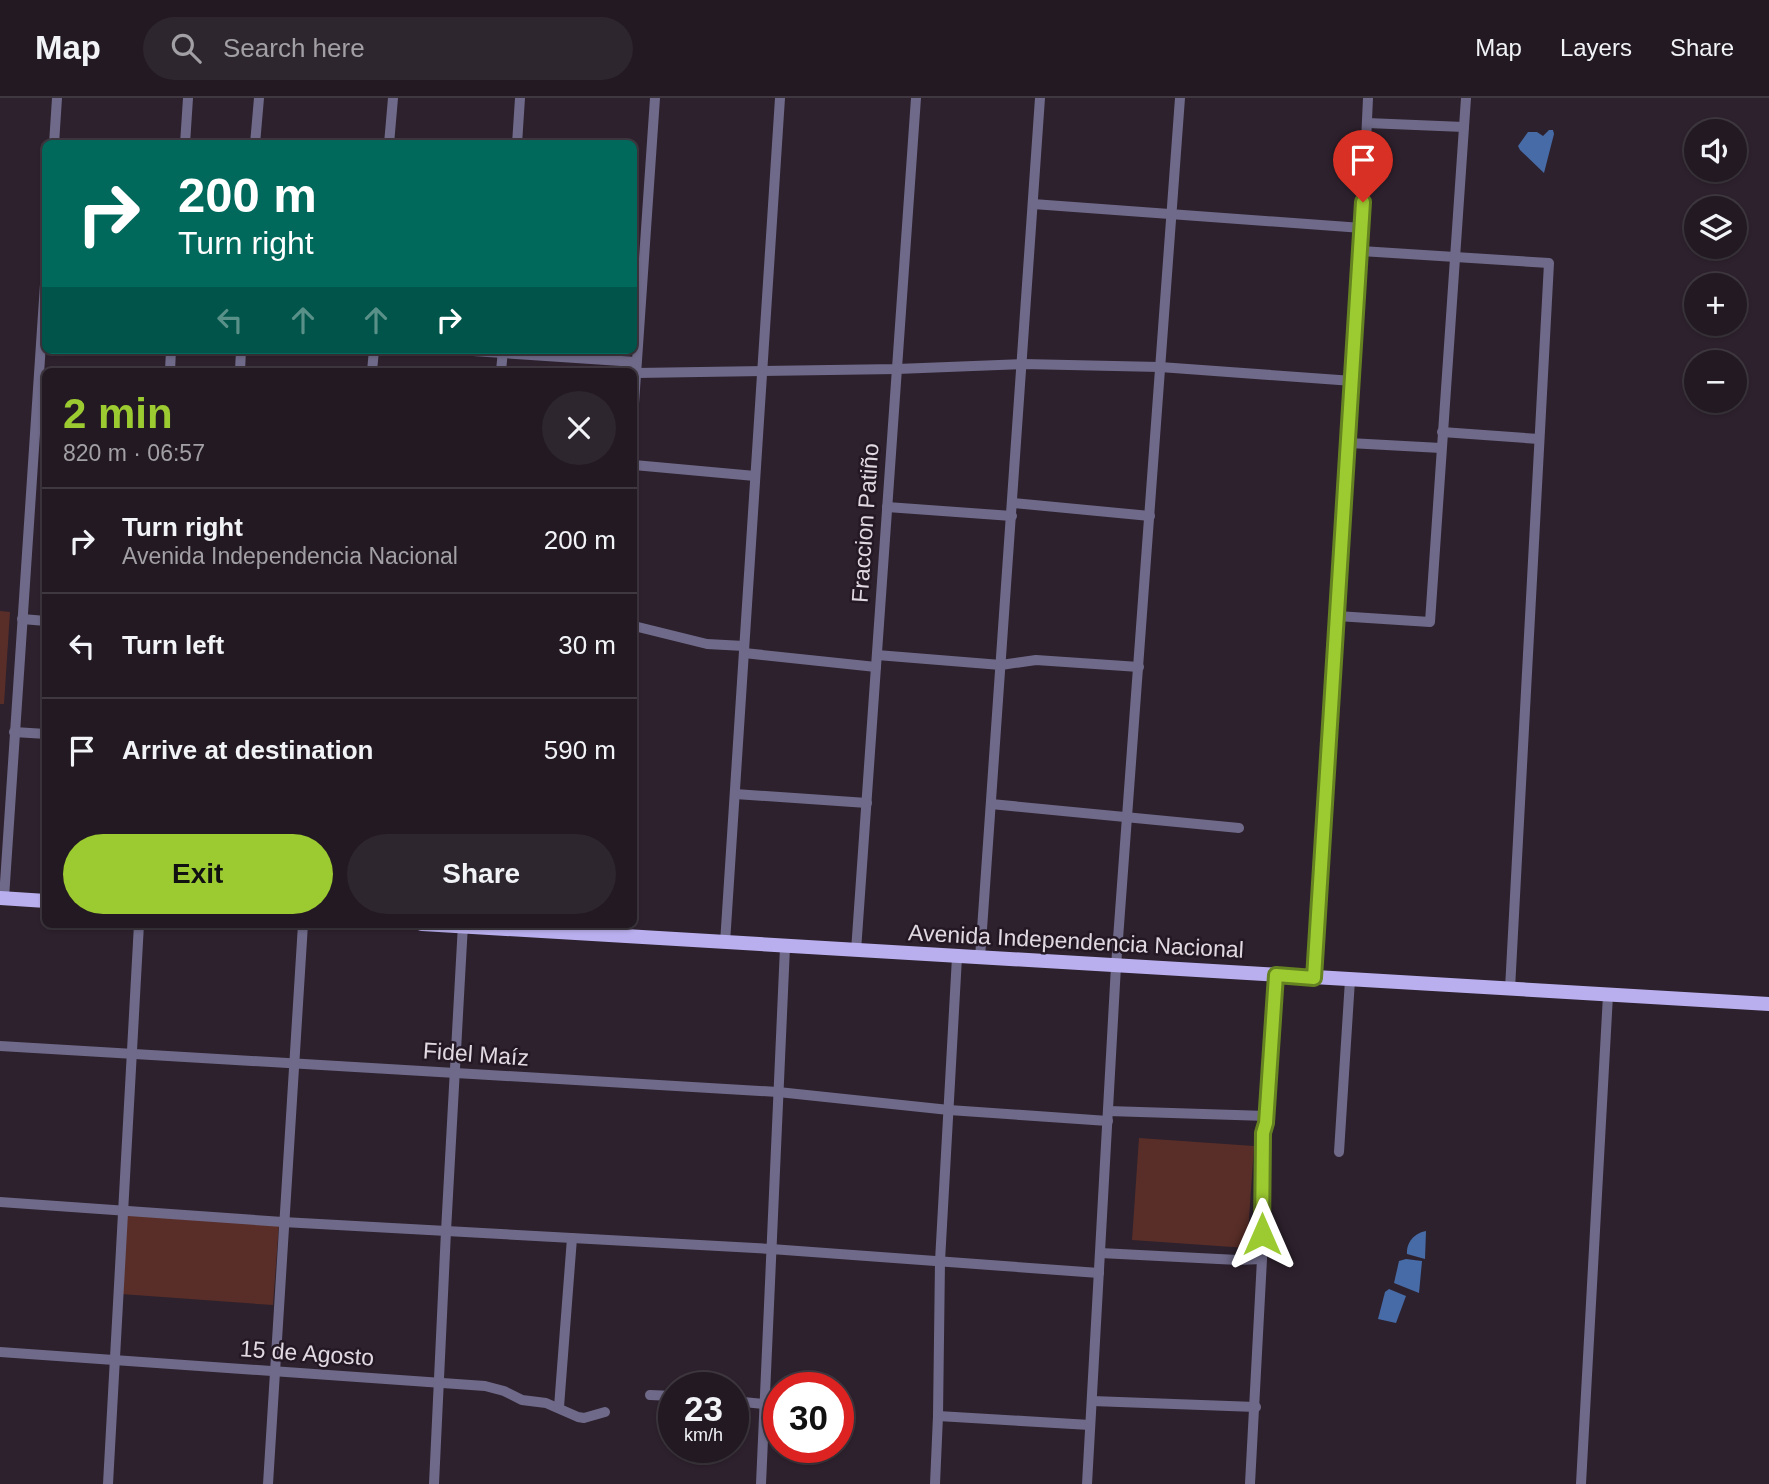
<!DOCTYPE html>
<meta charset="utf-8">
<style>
:root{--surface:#221922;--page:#2e262f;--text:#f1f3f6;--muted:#a2a0a5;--line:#3f3840;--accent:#9cca31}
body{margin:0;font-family:Helvetica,sans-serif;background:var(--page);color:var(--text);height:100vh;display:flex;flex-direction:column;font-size:26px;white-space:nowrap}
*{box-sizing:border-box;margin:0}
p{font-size:23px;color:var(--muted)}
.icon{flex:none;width:38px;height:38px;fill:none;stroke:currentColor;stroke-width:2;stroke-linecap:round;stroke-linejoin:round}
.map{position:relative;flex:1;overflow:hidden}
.details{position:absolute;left:42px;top:270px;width:595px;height:560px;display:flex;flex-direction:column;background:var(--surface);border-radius:10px;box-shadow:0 2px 5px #0004,0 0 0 2px var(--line)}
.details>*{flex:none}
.hud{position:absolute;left:42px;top:42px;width:595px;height:214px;border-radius:10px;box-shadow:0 2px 5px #0004,0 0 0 2px var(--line);background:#00695c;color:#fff;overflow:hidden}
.buttons{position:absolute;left:1684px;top:21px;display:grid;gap:14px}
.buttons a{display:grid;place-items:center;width:63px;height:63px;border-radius:50%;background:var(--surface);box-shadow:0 2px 5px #0004,0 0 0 2px var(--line);font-size:35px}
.speed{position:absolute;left:658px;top:1274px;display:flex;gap:14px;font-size:35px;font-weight:700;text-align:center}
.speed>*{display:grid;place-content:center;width:91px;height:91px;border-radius:50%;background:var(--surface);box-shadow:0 2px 5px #0004,0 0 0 2px var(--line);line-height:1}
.speed small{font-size:18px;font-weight:400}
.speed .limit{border:10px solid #d22;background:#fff;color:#111}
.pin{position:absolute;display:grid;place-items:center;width:60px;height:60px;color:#fff;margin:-72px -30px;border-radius:50% 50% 50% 0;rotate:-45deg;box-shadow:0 0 7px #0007}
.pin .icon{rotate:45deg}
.me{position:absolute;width:77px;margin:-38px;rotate:0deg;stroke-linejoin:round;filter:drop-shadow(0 0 5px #0008)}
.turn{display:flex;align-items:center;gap:24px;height:147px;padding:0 21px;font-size:32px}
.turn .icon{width:91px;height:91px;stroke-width:2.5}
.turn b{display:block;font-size:49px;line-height:60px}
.lanes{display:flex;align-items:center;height:66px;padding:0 21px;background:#0003;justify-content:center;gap:35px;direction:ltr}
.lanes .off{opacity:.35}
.round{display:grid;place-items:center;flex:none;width:74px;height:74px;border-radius:37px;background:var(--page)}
.overview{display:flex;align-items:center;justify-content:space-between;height:119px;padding:0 21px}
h1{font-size:42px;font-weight:700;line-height:52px;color:var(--accent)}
.cta{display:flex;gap:14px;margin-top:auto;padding:14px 21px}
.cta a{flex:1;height:80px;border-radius:42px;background:var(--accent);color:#111;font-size:28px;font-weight:700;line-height:80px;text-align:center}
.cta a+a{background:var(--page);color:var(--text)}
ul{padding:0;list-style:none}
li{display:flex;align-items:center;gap:21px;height:105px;padding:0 21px;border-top:2px solid var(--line)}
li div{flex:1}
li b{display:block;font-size:26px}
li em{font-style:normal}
header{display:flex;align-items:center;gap:42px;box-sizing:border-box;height:98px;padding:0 35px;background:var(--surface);border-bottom:2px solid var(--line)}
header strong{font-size:33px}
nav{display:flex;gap:38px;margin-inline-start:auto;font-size:24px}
.search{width:490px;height:63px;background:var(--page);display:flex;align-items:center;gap:18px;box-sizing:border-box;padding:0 24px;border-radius:38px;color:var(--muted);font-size:26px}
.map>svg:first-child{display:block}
.green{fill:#592e28}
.water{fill:#466ba7}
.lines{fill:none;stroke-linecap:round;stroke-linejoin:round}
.minor{stroke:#6f6a89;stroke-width:10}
.major{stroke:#b9afee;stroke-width:14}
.route-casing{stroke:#658320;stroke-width:18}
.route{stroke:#9cca31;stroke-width:12}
.labels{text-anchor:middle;stroke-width:5;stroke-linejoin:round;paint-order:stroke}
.street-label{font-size:23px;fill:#e1d9e2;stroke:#231824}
</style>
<header>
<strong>Map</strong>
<div class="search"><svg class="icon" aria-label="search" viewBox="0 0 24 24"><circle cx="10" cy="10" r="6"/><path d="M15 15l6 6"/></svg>Search here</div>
<nav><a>Map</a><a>Layers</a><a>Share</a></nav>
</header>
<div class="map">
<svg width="1769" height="1386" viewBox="0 0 1769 1386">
<rect width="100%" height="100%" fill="#2d212d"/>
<g class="green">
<path d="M0 513 10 514 4 606H0Z"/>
<path d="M1139 1040 1254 1048 1247 1150 1132 1142Z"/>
<path d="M127 1114 279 1126 273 1207 121 1196Z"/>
</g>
<g class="water">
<path d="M1549 32H1553L1554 36 1544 75 1520 52 1518 48 1528 34H1537L1543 38Z"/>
<path d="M1426 1133 1425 1161 1407 1156C1406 1144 1415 1135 1426 1133Z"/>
<path d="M1406 1161 1422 1163 1419 1195 1394 1185 1399 1163Z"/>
<path d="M1389 1191 1406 1198 1396 1225 1378 1221 1385 1194Z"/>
</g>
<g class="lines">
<g class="minor">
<path d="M1367 25 1464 29"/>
<path d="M54 46 57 0"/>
<path d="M185 46 188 0"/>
<path d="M255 46 259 0"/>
<path d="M389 46 393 0"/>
<path d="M517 46 520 0"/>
<path d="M1033 106 1362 130"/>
<path d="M1361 153 1549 165 1510 891"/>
<path d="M458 252 636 264"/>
<path d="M170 273 171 252"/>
<path d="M240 273 241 252"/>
<path d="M372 273 374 252"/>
<path d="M501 273 503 252"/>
<path d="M636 275 897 271 1023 266 1160 269 1353 283"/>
<path d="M634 306 655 0"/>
<path d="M1442 334 1539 341"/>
<path d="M1349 345 1441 350"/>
<path d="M634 367 755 378"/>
<path d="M1013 405 1150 418"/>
<path d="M887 409 1012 418"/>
<path d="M1337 518 1430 524 1466 0"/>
<path d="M22 521 46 523"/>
<path d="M634 528 707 546 744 548"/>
<path d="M744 555 876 569"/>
<path d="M877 557 1001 567 1036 562 1139 569"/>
<path d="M14 634 46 636"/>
<path d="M735 696 867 705"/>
<path d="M991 706 1239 730"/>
<path d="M4 800 46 171"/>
<path d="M725 845 780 0"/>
<path d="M856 853 916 0"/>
<path d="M980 860 1040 0"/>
<path d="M1314 880 1361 153 1368 0"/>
<path d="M0 948 778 994 949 1012 1108 1023"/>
<path d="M1108 1013 1267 1018"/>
<path d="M1339 1054 1350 882"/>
<path d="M0 1104 283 1124 771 1151 1099 1175"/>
<path d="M1100 1155 1238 1162 1262 1161"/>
<path d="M0 1254 485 1288 504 1293 522 1302 546 1305 578 1319 584 1320 605 1314"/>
<path d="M650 1297 674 1298"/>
<path d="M733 1303 764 1306"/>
<path d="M1092 1303 1256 1309"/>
<path d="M559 1309 572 1140"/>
<path d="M938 1318 1090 1327"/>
<path d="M108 1386 139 826"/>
<path d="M268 1386 303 826"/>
<path d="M434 1386 446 1133 463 826"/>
<path d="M761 1386 785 849"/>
<path d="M935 1386 938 1318 940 1163 957 859"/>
<path d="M1087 1386 1116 868 1180 0"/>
<path d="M1250 1386 1262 1161 1263 1035 1266 1025 1276 877"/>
<path d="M1581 1386 1608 897"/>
</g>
<g class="major">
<path d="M0 800 46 803"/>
<path d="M422 826 1769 906"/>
</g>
</g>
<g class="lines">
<defs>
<path id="route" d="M1262 1136 1263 1035 1266 1025 1276 877 1314 880 1363 104"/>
</defs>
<use href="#route" class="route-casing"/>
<use href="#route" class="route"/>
</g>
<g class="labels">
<g class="street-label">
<text transform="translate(865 425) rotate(-86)" y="8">Fraccion Patiño</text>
<text transform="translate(1076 843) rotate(3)" y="8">Avenida Independencia Nacional</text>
<text transform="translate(476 956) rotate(4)" y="8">Fidel Maíz</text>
<text transform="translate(307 1255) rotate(4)" y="8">15 de Agosto</text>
</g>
</g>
</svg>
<div class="buttons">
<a><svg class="icon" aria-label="sound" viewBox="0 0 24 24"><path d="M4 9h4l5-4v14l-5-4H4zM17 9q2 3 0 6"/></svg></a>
<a><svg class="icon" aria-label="layers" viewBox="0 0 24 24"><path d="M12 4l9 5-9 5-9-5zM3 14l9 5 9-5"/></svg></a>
<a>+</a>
<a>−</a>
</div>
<div class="speed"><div>23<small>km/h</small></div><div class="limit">30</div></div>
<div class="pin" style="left:1363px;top:104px;background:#d93025"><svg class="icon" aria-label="arrive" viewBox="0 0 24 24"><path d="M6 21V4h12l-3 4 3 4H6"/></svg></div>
<svg class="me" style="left:1262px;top:1136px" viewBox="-20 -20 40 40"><path d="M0-17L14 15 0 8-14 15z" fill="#9cca31" stroke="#fff" stroke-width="4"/></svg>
<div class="hud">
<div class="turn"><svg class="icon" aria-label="right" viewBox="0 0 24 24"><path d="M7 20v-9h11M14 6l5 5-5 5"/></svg><div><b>200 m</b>Turn right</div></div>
<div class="lanes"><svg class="icon off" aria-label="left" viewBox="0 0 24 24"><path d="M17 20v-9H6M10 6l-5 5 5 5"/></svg><svg class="icon off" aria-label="ahead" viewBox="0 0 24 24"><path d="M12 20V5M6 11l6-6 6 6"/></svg><svg class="icon off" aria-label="ahead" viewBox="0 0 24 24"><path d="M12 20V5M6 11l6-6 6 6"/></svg><svg class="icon" aria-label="right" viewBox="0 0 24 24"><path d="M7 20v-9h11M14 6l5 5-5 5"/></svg></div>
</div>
<section class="details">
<div class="overview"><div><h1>2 min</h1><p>820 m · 06:57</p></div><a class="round"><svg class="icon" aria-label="close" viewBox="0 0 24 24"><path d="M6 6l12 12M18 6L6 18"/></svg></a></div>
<ul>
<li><svg class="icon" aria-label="right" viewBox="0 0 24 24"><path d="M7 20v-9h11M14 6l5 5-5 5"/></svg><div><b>Turn right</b><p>Avenida Independencia Nacional</p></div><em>200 m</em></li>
<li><svg class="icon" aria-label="left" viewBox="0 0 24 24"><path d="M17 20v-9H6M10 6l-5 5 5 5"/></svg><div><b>Turn left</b></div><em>30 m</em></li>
<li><svg class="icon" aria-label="arrive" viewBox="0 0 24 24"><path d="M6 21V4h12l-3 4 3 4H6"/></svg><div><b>Arrive at destination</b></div><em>590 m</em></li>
</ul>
<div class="cta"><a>Exit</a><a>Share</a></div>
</section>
</div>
